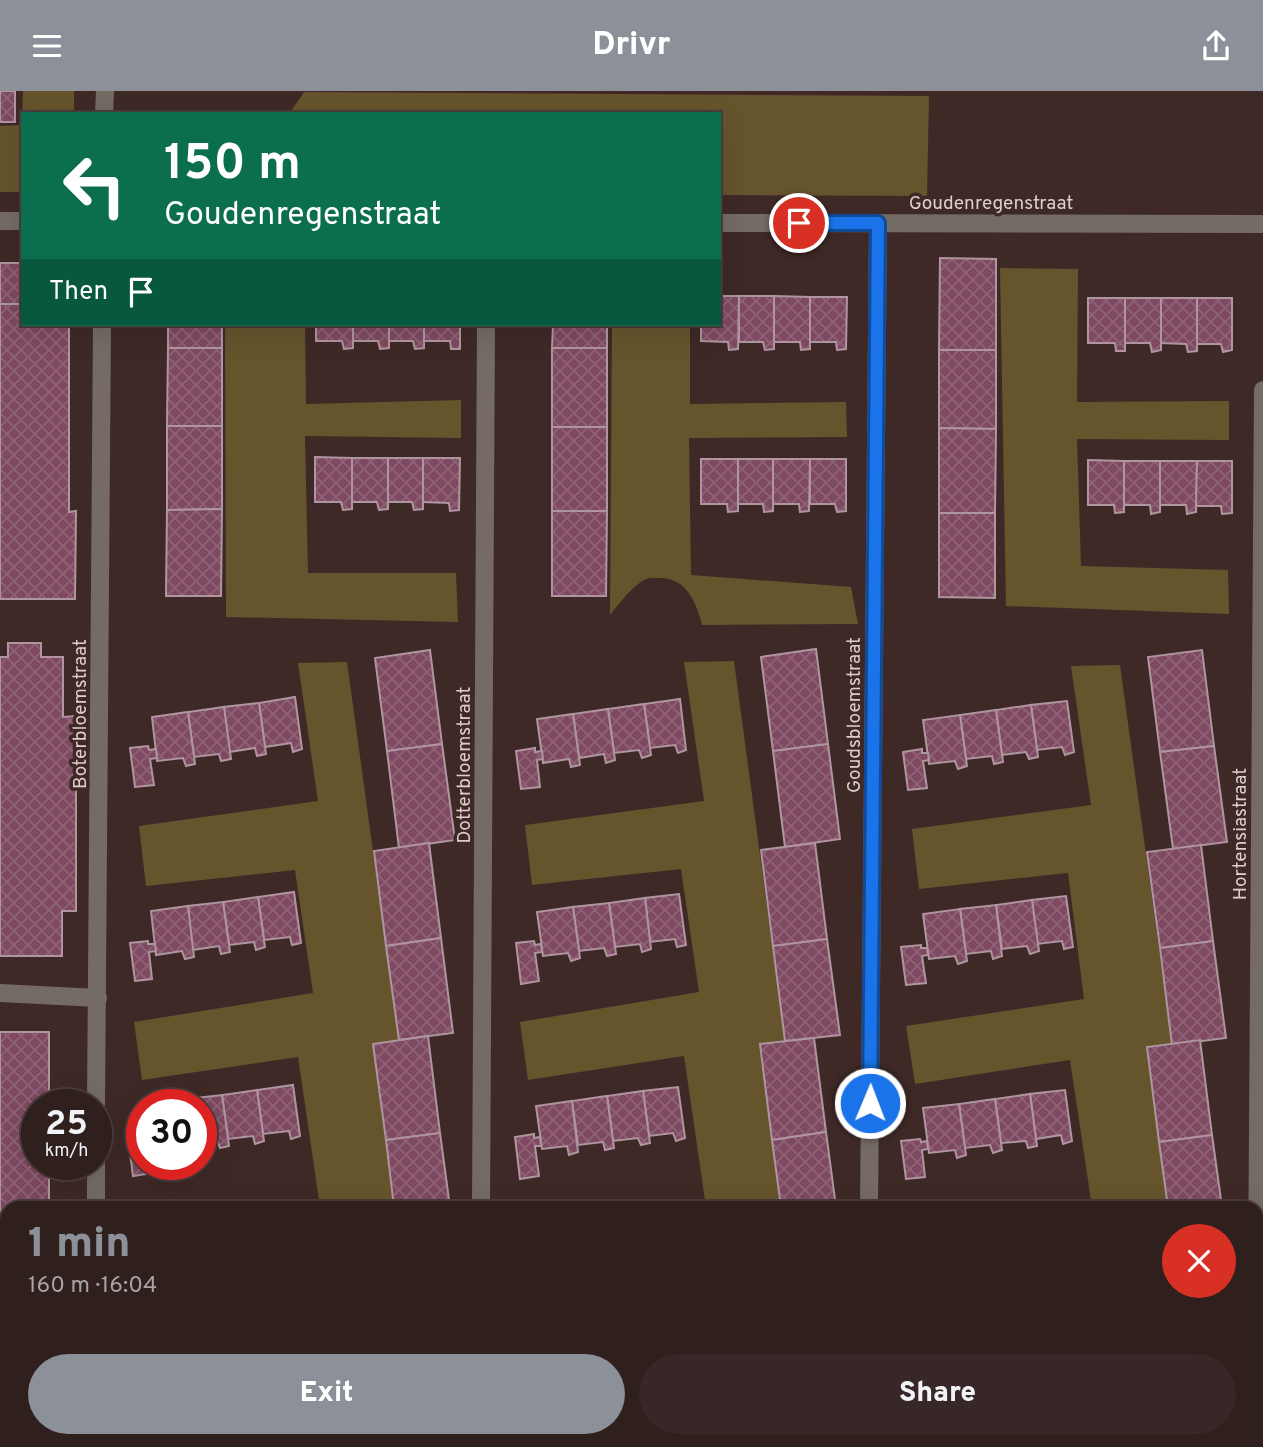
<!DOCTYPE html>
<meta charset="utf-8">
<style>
:root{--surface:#2f1f1d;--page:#372726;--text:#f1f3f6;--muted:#a7a2a4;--line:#4a3d3b;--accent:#8c9099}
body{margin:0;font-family:Overpass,sans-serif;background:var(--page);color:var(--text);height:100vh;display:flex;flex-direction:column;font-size:26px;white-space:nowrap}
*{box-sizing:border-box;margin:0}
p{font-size:23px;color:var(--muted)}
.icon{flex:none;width:38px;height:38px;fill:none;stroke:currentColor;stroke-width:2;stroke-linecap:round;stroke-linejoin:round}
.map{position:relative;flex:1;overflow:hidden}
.side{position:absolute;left:0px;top:1110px;width:1264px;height:247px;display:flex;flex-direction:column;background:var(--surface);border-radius:21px 21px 0 0;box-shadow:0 7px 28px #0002,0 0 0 2px var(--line)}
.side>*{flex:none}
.top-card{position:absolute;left:21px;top:21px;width:700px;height:214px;border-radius:0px;box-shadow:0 7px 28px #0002,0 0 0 2px var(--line);background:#0b6e4f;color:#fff;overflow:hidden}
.speed{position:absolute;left:21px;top:998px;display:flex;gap:14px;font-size:35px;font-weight:700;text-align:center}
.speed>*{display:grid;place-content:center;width:91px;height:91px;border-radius:50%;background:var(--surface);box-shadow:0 7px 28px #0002,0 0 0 2px var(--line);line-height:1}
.speed small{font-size:18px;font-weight:400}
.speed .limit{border:10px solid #d22;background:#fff;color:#111}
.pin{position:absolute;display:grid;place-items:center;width:60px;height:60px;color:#fff;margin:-30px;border:4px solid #fff;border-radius:50%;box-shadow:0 2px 7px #0007}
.me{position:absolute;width:77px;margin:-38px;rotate:1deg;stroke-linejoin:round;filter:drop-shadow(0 0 5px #0008)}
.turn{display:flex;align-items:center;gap:24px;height:147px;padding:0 28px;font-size:32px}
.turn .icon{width:91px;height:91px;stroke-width:2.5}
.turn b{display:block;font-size:49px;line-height:60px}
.then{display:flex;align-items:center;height:66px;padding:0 28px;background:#0003;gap:14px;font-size:26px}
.round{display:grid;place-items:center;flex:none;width:74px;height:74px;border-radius:37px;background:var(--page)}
.headline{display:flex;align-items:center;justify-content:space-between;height:119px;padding:0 28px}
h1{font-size:42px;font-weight:800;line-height:52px;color:var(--accent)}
.cta{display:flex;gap:14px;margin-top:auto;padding:14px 28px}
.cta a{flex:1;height:80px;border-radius:42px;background:var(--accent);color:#fff;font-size:28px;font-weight:800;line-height:80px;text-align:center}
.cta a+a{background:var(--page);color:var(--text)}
header{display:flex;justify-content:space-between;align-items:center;height:91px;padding:0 28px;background:var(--accent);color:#fff;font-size:32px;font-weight:800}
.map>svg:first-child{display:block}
.green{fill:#66542d}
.building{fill:url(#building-cross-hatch);stroke:#af959f;stroke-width:2}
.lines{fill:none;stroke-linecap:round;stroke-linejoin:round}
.minor{stroke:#756b65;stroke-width:18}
.route-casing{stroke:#114b97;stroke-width:18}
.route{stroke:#1a73e8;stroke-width:12}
.labels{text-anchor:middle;stroke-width:7;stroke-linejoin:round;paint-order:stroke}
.street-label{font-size:19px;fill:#ddcecd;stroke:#3f2927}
</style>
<header><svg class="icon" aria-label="menu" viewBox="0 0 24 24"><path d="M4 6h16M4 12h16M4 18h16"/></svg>Drivr<svg class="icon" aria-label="share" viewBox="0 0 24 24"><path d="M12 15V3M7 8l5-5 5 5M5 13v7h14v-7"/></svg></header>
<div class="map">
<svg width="1263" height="1356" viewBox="0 0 1263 1356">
<defs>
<pattern id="building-cross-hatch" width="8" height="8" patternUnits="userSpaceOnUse" patternTransform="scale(1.75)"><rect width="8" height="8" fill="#7e4961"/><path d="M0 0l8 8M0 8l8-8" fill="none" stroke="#906276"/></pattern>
</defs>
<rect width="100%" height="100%" fill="#3f2927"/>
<g class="green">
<path d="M23 0H74V23H23V101H0V35L22 34Z"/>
<path d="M304 1 929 5 927 105 719 104V23H289Z"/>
<path d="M1000 177 1078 178 1077 311 1229 310V349L1077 348 1081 475 1228 479 1229 523 1006 515Z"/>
<path d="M225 233H305L306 313 461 309V347L305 345 308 482H456L458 531 226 526Z"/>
<path d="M612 233H690V313L846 311 847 346 689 347 691 484 851 496 858 533 702 534C697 513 687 488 662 487 656 487 650 486 646 488 631 496 620 512 610 524Z"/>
<path d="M734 570 785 950 760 954 780 1114 706 1116 684 965 528 989 520 931 699 901 681 778 532 794 525 734 704 710 684 571Z"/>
<path d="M347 571 399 949 373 953 394 1116H320L298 966 142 989 134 931 313 902 295 779 146 795 139 735 318 710 298 572Z"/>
<path d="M1120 574 1172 953 1147 957 1168 1116H1092L1070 969 915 993 906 935 1084 908 1068 782 919 798 912 738 1091 714 1071 575Z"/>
<path d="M0 1200H7V1349H1256V1208H1263V1356H0Z"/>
</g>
<g class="building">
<rect x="0" y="0" width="15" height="31"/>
<path d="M940 167 996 168V259H939Z"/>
<rect x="0" y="172" width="22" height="41"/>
<path d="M22 185 23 233H69V421L76 420 75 508H0V213H22Z"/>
<path d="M719 205H739L738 258 729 259 728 251 701 250V233H719Z"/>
<path d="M739 205H774V258L765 259 763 251H739Z"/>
<path d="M774 205 810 206V258L801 259 800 251H774Z"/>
<path d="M810 206H847L846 258 837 259 836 251H810Z"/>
<path d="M1088 207H1125V260H1116L1115 252H1088Z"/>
<path d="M1125 207H1161V259L1152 261 1150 252H1125Z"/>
<path d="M1161 207H1197V260L1188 261 1186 253 1161 252Z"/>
<path d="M1197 207H1232V259L1223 261 1221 253H1197Z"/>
<rect x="168" y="233" width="54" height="24"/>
<path d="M316 233H353V257L344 258 342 250H316Z"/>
<path d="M353 233H389V257L380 258 378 250H353Z"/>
<path d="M389 233H424V257L415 258 413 250H389Z"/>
<path d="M424 233H460V258H451L450 250H424Z"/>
<path d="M553 233H607V257H552Z"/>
<path d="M168 257H222V335H167Z"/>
<rect x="552" y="257" width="55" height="79"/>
<path d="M939 259H996V338L939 337Z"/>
<path d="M167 335H222V418L167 419Z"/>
<rect x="552" y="336" width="55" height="84"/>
<path d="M939 337 996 338 995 422H939Z"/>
<path d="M315 366 352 367V418L343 419 341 411H315Z"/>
<path d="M352 367H388V418L379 419 377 411H352Z"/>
<path d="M388 367H423V418L414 419 412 411H388Z"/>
<path d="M423 367H460L459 419 450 420 449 412 423 411Z"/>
<path d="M701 368H738V420L728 421 727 413H701Z"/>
<path d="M738 368H773V420L764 421 763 413H738Z"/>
<path d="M773 368H810L809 420 800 421 799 413H773Z"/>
<path d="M810 368H846V420L837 421 835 413H810Z"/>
<path d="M1088 369 1124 370V421L1115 422 1114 414H1088Z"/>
<path d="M1124 370H1160V421L1151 423 1150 414H1124Z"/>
<path d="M1160 370H1197L1196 421 1187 423 1186 414H1160Z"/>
<path d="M1197 370H1232V422L1222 423 1221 415H1196Z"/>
<path d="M222 418 221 505H166L167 419Z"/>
<path d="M552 420H607L606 505H552Z"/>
<path d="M939 422H995V507L939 506Z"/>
<path d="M8 552H41V566H63V626L76 625V820H62V865H0V566H8Z"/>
<path d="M816 558 828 653 773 660 761 566Z"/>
<path d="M430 559 442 653 387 660 375 567Z"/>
<path d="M1202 559 1214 655 1160 661 1148 566Z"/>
<path d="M295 606 302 658 293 661 291 652 265 656 259 612Z"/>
<path d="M680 608 686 659 678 662 675 654 650 657 644 613Z"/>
<path d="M1067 610 1074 661 1065 664 1062 656 1037 659 1031 614Z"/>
<path d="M259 612 266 663 257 665 255 657 229 661 224 616Z"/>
<path d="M644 613 651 664 642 667 639 659 614 662 608 618Z"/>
<path d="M1031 614 1038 666 1029 668 1026 661 1002 664 996 619Z"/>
<path d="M224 616 231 668 221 670 219 663 194 666 188 621Z"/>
<path d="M608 618 615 669 606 672 604 663 579 667 573 623Z"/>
<path d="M996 619 1003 671 994 673 992 665 966 668 960 624Z"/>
<path d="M188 621 195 673 186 675 183 667 157 670 152 626Z"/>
<path d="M573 623 580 674 571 676 569 668 543 672 537 628Z"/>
<path d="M960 624 967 675 958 678 955 670 929 673 923 629Z"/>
<path d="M442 653 455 749 399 757 387 660Z"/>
<path d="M828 653 840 748 785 756 773 660Z"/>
<path d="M148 655 149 659 156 658 157 667 150 668 154 694 135 696 130 657Z"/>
<path d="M1214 655 1227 751 1173 758 1160 661Z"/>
<path d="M535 657V661L542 660 543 668 537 669 540 696 521 698 516 660Z"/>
<path d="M922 658V662H928L929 669 923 670 927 697 908 699 903 661Z"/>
<path d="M429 752 441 847 386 855 374 760Z"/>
<path d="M815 752 827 848 773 855 761 759Z"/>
<path d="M1201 754 1213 850 1160 857 1147 761Z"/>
<path d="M294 801 301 852 292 854 290 846 264 849 258 806Z"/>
<path d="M679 803 686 854 677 856 675 848 650 851 645 807Z"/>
<path d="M1066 805 1073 856 1064 858 1062 850 1037 853 1032 809Z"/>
<path d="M258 806 265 856 256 859 254 851 229 854 223 811Z"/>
<path d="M645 807 651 858 642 861 640 853 615 856 609 812Z"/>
<path d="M1032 809 1039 860 1030 863 1027 855 1002 858 996 814Z"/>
<path d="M223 811 230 861 221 863 219 855 192 859 188 815Z"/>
<path d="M609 812 616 863 607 865 604 857 579 860 573 816Z"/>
<path d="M996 814 1002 865 993 868 991 860 966 863 960 818Z"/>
<path d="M188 815 194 866 185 868 182 860 156 864 151 820Z"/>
<path d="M573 816 580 867 571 870 568 862 543 865 537 821Z"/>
<path d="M960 818 967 870 958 873 955 865 929 868 923 823Z"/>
<path d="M441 847 453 942 399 949 386 855Z"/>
<path d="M827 848 840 944 785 950 773 855Z"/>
<path d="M148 850V853H155L156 860 149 861 152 888 135 890 130 852Z"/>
<path d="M534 850 535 854 541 853 542 861 535 862 539 890 521 893 516 852Z"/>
<path d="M1213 850 1226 947 1172 954 1160 857Z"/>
<path d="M921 854V857H927L928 864 922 865 926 892 906 894 901 856Z"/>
<path d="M0 941H49V1013H37V1073H49V1116H7V1131H0Z"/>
<path d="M428 945 440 1042 386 1049 373 953Z"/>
<path d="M814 947 826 1041 772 1049 760 953Z"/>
<path d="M1200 949 1212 1044 1159 1051 1147 956Z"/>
<path d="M293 994 300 1045 291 1048 289 1040 263 1043 257 999Z"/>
<path d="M678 996 685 1047 676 1050 673 1042 649 1045 643 1000Z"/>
<path d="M257 999 264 1050 255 1053 253 1045 228 1048 222 1004Z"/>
<path d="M1065 999 1072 1050 1063 1053 1061 1044 1036 1048 1030 1003Z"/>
<path d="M643 1000 650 1052 641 1054 638 1047 613 1050 607 1005Z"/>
<path d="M1030 1003 1037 1055 1028 1057 1026 1050 1001 1052 995 1008Z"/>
<path d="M222 1004 229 1055 220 1057 217 1049 201 1051V1013H187V1008Z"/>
<path d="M607 1005 614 1057 605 1059 603 1051 578 1054 572 1010Z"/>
<path d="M995 1008 1002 1059 993 1062 990 1054 965 1057 959 1013Z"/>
<path d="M572 1010 578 1061 569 1064 567 1055 542 1058 536 1015Z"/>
<path d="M959 1013 966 1064 957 1067 955 1059 929 1062 923 1017Z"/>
<path d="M826 1041 836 1116H781L772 1049Z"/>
<path d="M440 1042 450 1116H394L386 1049Z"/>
<path d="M534 1043V1047L540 1046 541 1055H535L539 1085 520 1088 515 1046Z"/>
<path d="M142 1044V1073H152L153 1082 133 1085 128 1046Z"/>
<path d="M1212 1044 1222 1116H1168L1159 1051Z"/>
<path d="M920 1048 921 1051 927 1050 928 1058 922 1059 925 1086 906 1088 901 1050Z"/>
</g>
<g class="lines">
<g class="minor">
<path d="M104 23 105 0"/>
<path d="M0 130H23"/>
<path d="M719 132 1263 133"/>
<path d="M0 902 98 907"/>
<path d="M96 1013 102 233"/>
<path d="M96 1116V1073"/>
<path d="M481 1116 486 233"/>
<path d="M869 1116 878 132"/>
<path d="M0 1181H7"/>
<path d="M1257 1186 1263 299"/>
</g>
</g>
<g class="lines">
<defs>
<path id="route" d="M799 132H878L870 1012"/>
</defs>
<use href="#route" class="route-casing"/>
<use href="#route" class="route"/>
</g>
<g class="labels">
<g class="street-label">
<text x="991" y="118">Goudenregenstraat</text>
<text transform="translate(79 623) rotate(-90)" y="7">Boterbloemstraat</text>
<text transform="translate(853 624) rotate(-90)" y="7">Goudsbloemstraat</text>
<text transform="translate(463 674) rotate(-90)" y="7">Dotterbloemstraat</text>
<text transform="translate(1239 743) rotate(-90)" y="7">Hortensiastraat</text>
</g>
</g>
</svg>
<div class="speed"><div>25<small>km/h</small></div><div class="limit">30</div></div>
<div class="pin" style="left:799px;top:132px;background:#d93025"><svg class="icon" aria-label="arrive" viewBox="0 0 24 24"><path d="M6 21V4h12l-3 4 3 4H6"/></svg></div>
<svg class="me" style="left:870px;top:1012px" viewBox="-20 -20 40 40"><circle r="17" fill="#1a73e8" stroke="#fff" stroke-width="3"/><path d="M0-11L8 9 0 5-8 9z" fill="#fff"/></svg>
<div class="top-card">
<div class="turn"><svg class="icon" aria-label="left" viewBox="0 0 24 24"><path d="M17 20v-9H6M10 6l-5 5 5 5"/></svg><div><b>150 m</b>Goudenregenstraat</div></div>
<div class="then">Then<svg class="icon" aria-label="arrive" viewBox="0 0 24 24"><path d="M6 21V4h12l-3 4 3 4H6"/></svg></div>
</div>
<section class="side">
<div class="headline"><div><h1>1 min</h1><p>160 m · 16:04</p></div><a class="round" style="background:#d93025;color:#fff"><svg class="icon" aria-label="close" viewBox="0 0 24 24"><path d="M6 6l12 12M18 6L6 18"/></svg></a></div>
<div class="cta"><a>Exit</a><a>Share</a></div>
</section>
</div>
